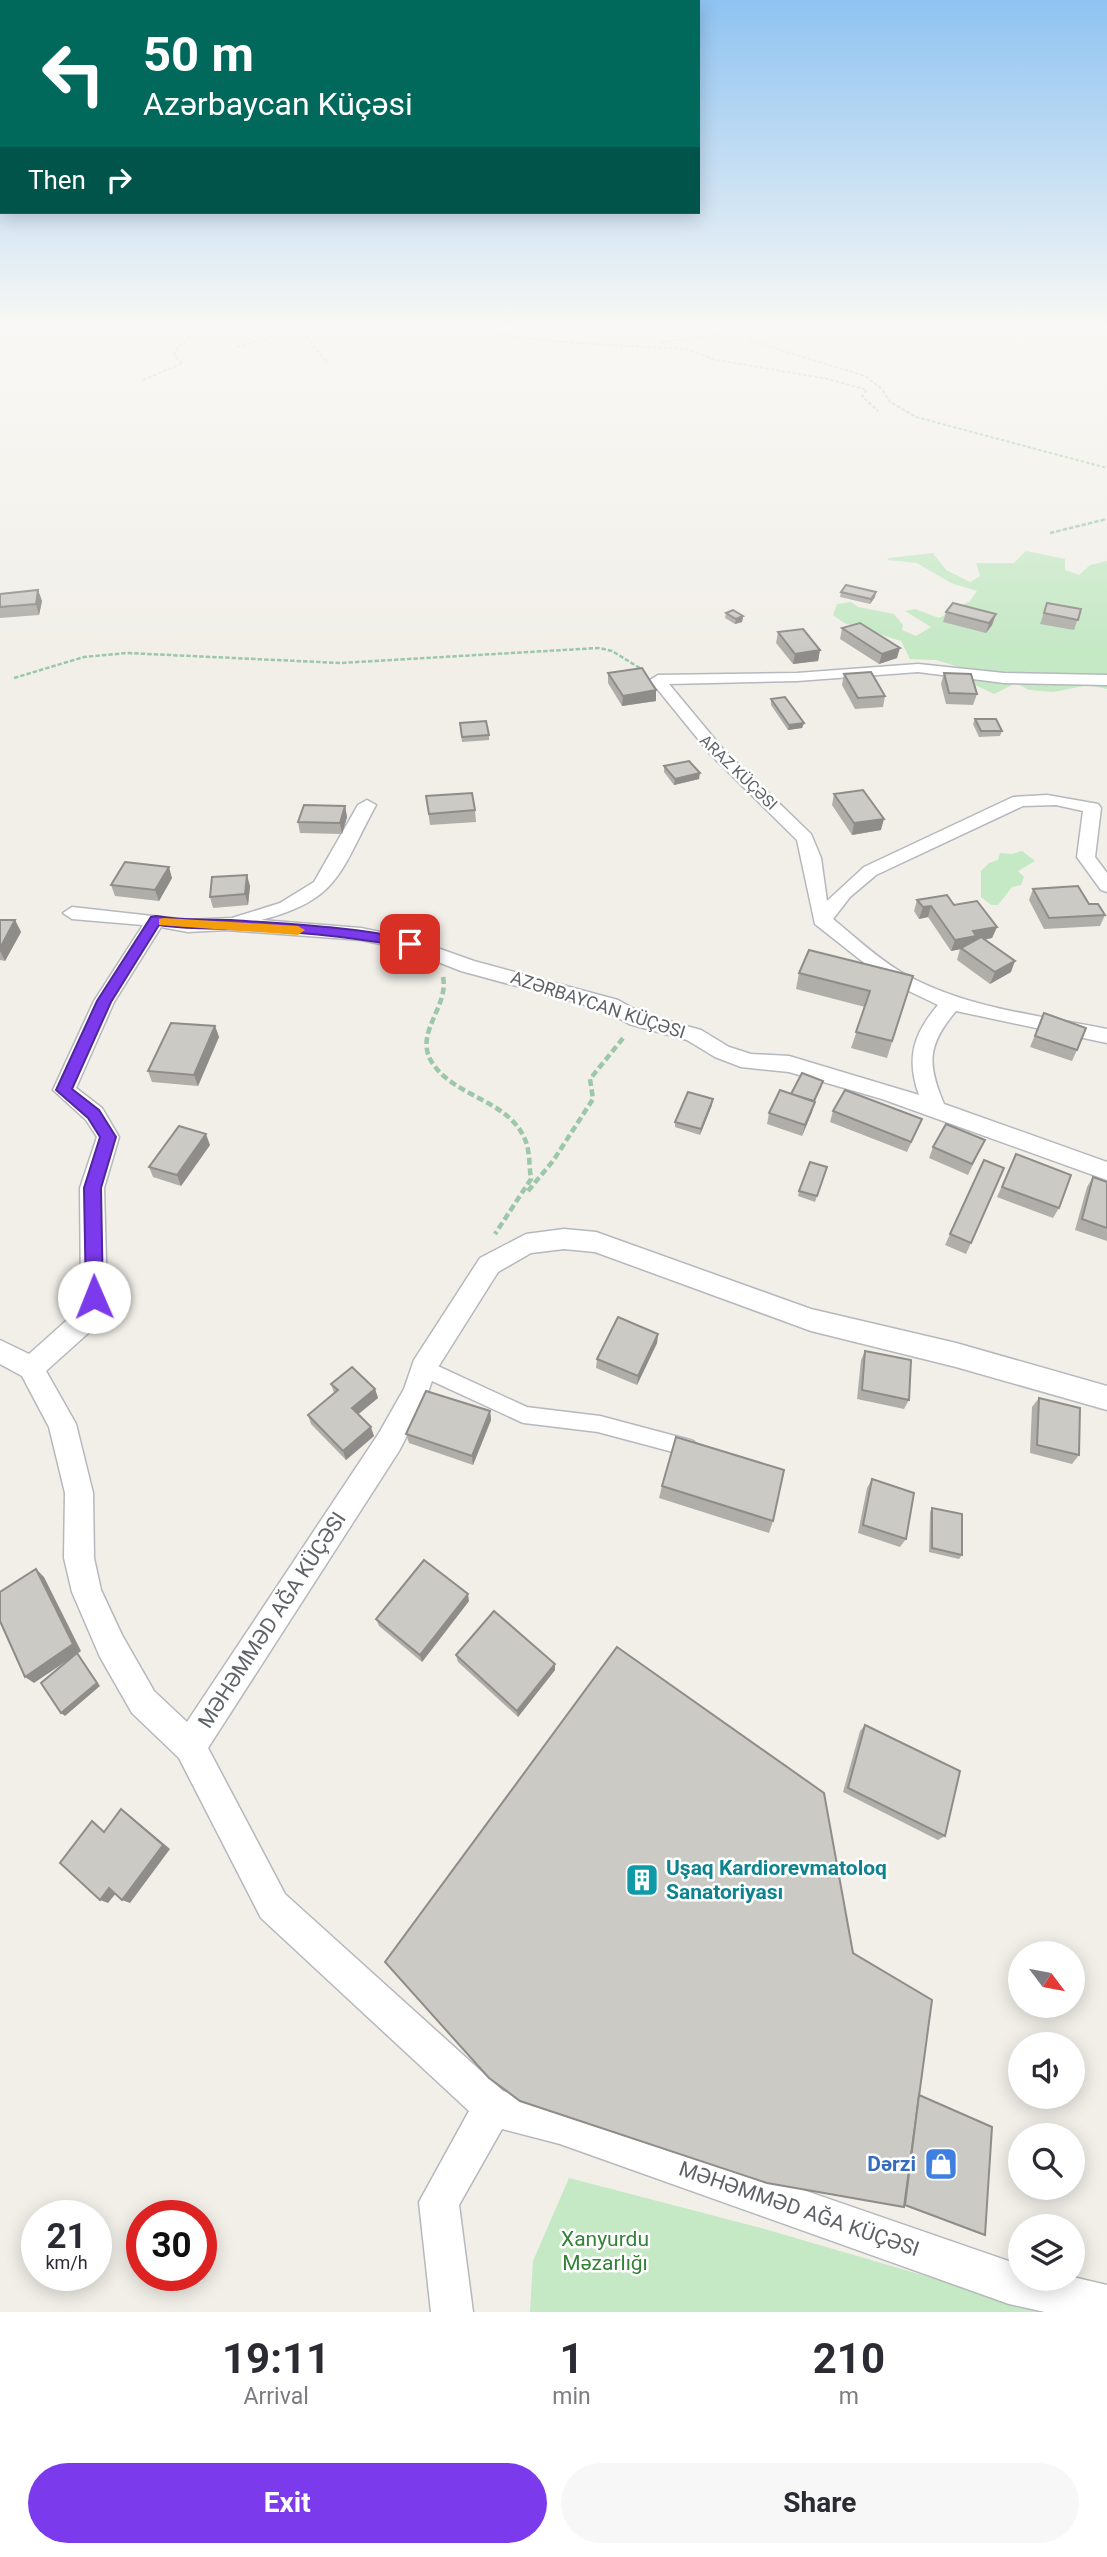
<!DOCTYPE html>
<meta charset="utf-8">
<style>
:root{--surface:#fff;--page:#f7f7f7;--text:#2b2b33;--muted:#7c7c81;--accent:#7c3aed}
body{margin:0;font-family:Roboto,sans-serif;background:var(--page);color:var(--text);height:100vh;display:flex;flex-direction:column;font-size:26px;white-space:nowrap}
*{box-sizing:border-box;margin:0}
p{font-size:23px;color:var(--muted)}
.icon{flex:none;width:38px;height:38px;fill:none;stroke:currentColor;stroke-width:2;stroke-linecap:round;stroke-linejoin:round}
.map{position:relative;height:2312px;overflow:hidden}
.drawer{display:flex;flex-direction:column;background:var(--surface);flex:1}
.drawer>*{flex:none}
.guide{position:absolute;left:0px;top:0px;width:700px;height:214px;box-shadow:0 4px 18px #0003;background:#00695c;color:#fff;overflow:hidden}
.needle{width:46px;rotate:122deg}
.tools{position:absolute;left:1008px;top:1941px;display:grid;gap:14px}
.tools a{display:grid;place-items:center;width:77px;height:77px;border-radius:50%;background:var(--surface);box-shadow:0 4px 18px #0003;font-size:35px}
.speed{position:absolute;left:21px;top:2200px;display:flex;gap:14px;font-size:35px;font-weight:700;text-align:center}
.speed>*{display:grid;place-content:center;width:91px;height:91px;border-radius:50%;background:var(--surface);box-shadow:0 4px 18px #0003;line-height:1}
.speed small{font-size:18px;font-weight:400}
.speed .limit{border:10px solid #d22;background:#fff;color:#111}
.pin{position:absolute;display:grid;place-items:center;width:60px;height:60px;color:#fff;margin:-30px;border-radius:14px;box-shadow:0 4px 10px #0006}
.me{position:absolute;width:77px;margin:-38px;rotate:359deg;stroke-linejoin:round;filter:drop-shadow(0 0 5px #0008)}
.turn{display:flex;align-items:center;gap:24px;height:147px;padding:0 28px;font-size:32px}
.turn .icon{width:91px;height:91px;stroke-width:2.5}
.turn b{display:block;font-size:49px;line-height:60px}
.then{display:flex;align-items:center;height:66px;padding:0 28px;background:#0003;gap:14px;font-size:26px}
.eta{display:flex;justify-content:space-evenly;align-items:center;height:119px;text-align:center}
.eta b{font-size:42px;font-weight:700;line-height:49px}
.primary-button{display:flex;gap:14px;margin-top:auto;padding:14px 28px}
.primary-button a{flex:1;height:80px;border-radius:42px;background:var(--accent);color:#fff;font-size:28px;font-weight:700;line-height:80px;text-align:center}
.primary-button a+a{background:var(--page);color:var(--text)}
.map>svg:first-child{display:block}
.green{fill:#c5e8c5}
.lines{fill:none;stroke-linecap:round;stroke-linejoin:round}
.service-casing{stroke:#b5b8bc;stroke-width:19}
.minor-casing{stroke:#b5b8bc;stroke-width:3}
.path-far2{stroke:#9cc7a9;stroke-width:2;stroke-dasharray:3.5 2;stroke-linecap:butt}
.path-far1{stroke:#9cc7a9;stroke-width:2.5;stroke-dasharray:4.5 2;stroke-linecap:butt}
.path{stroke:#9cc7a9;stroke-width:4.5;stroke-dasharray:7 3.5;stroke-linecap:butt}
.service{stroke:#fff;stroke-width:16}
.minor{fill:#fff;fill-rule:evenodd}
.wall{fill:#afaea9}
.shaded-wall{fill:#8f8d8a}
.building{fill:#cccac5;stroke:#8f8d8a;stroke-width:2}
.route{fill:#7c3aed;stroke:#51269a;stroke-width:2}
.slow{fill:#f59e0b}
.labels{text-anchor:middle;stroke-width:5;stroke-linejoin:round;paint-order:stroke}
.far-street-label{font-size:16px;fill:#5f6368;stroke:#fff}
.street-label{font-size:18px;fill:#5f6368;stroke:#fff}
.near-street-label{font-size:21px;fill:#5f6368;stroke:#fff}
.near-culture-label{font-size:21px;font-weight:bold;fill:#0d838f;stroke:#fff;text-anchor:start}
.near-shop-label{font-size:21px;font-weight:bold;fill:#366cbe;stroke:#fff;text-anchor:end}
.near-park-label{font-size:21px;fill:#348238;stroke:#fff}
</style>
<div class="map">
<svg width="1107" height="2312" viewBox="0 0 1107 2312">
<rect width="100%" height="100%" fill="#f1efe8"/>
<g class="green">
<path d="M1026 551 1065 559V570L1079 575 1090 565 1107 561V689L1088 685 1054 692 1029 690 1016 683 994 694 969 682 940 678 982 674 936 660 910 659 901 641 844 623 833 615 837 604 851 602 858 607 894 614 903 625 902 630 916 636 931 627 905 611 915 609 939 618 970 601 977 591 951 583 917 563 887 560 889 558 933 553 946 570 970 582 980 576 976 563H1014Z"/>
<path d="M1022 851 1035 861 1018 871 1024 877 1021 885 1012 887 998 905H991L981 897V871L989 863 998 860 1000 853 1012 854Z"/>
<path d="M569 2178 761 2228 1049 2312H530L533 2261Z"/>
</g>
<g class="lines">
<defs>
<path id="service" d="M423 1368 525 1415 599 1424 689 1448"/>
<path id="minor" d="M918 664 1004 673 1107 675V685L1004 683 918 672 797 681 669 684 723 749 811 834 821 858 827 901 864 867 1013 797 1047 795 1098 804 1101 808 1095 857 1107 873V892L1101 890 1077 857 1083 811 1056 805 1023 806 876 875 850 897 833 919C855 937 876 957 901 972 963 1008 1037 1015 1107 1029V1043L956 1011C927 1045 927 1064 944 1104L1107 1162V1180L882 1099 789 1072 741 1067 715 1057 687 1040 629 1024 604 1010 461 971 405 949 361 940 226 930 188 932 161 927 114 1002 76 1088 102 1108 119 1137 104 1188 107 1297 95 1327 46 1371 76 1424 93 1493 94 1558 101 1590 122 1635 154 1691 187 1722 379 1433 404 1389 414 1360 480 1258 526 1234 564 1229 596 1232 811 1309 956 1343 1107 1386V1410L956 1367 811 1331 595 1252 564 1249 531 1253 498 1272 435 1372 425 1401 399 1451 208 1748 285 1894 503 2091 560 2106 1020 2265V2278L1073 2277 1107 2285V2312H1045L1009 2304 560 2144 502 2129 459 2205 473 2312H431L419 2202 469 2111 261 1918 179 1758 132 1713 100 1657 72 1592 64 1558 65 1493 49 1427 22 1376 0 1364V1340L29 1354 76 1312 81 1297 80 1188 97 1137 86 1120 53 1090 94 1001 143 925 72 919 63 913 72 907 188 920 232 918 280 903 314 882 358 805 367 800 376 805C340 871 340 900 261 920L361 928 409 938 474 961 618 1000 643 1014 701 1030 729 1047 751 1054 789 1056 919 1095C906 1059 913 1034 938 1005L886 980 815 924 797 840 711 755 650 680 658 675 797 673Z"/>
</defs>
<use href="#service" class="service-casing"/>
<use href="#minor" class="minor-casing"/>
<g class="path-far2">
<path d="M283 326 316 329 365 326"/>
<path d="M456 326 515 337 574 343 687 349 712 359 828 379 867 390 862 396 878 411"/>
<path d="M754 326 748 331 752 341 865 376 882 389 890 402 916 417 1107 468"/>
<path d="M299 329 328 363"/>
<path d="M662 342 748 331"/>
<path d="M237 347 270 338 286 327"/>
<path d="M143 380 183 363 174 356 177 348 202 326"/>
</g>
<g class="path-far1">
<path d="M1050 533 1107 519"/>
<path d="M14 678 84 657 127 653 340 663 599 648 612 651 643 670"/>
</g>
<g class="path">
<path d="M443 977C449 1006 416 1031 430 1059 451 1098 510 1098 526 1142 530 1153 529 1167 531 1179L495 1234"/>
<path d="M528 1191 553 1161 593 1099 590 1079 624 1037"/>
</g>
<use href="#service" class="service"/>
<use href="#minor" class="minor"/>
</g>
<g class="wall">
<path d="M38 590 42 601 39 615 0 618V594Z"/>
<path d="M841 592 875 597 870 604 840 597Z"/>
<path d="M1047 603 1081 609 1074 630 1040 624Z"/>
<path d="M946 612 996 614 992 625 986 633 943 622Z"/>
<path d="M726 613 743 616 742 622 735 624 725 618Z"/>
<path d="M842 628 897 658 879 664 840 639Z"/>
<path d="M778 632 820 650 818 661 793 664 776 643Z"/>
<path d="M608 673 656 701 622 706 608 683Z"/>
<path d="M944 673 977 694 973 705 946 704 941 684Z"/>
<path d="M844 674 885 696 883 707 855 709 842 685Z"/>
<path d="M771 699 804 723 802 728 788 730 771 705Z"/>
<path d="M975 719 1002 731 1000 736 979 737 973 724Z"/>
<path d="M460 723 489 735V740L462 742Z"/>
<path d="M664 766 699 779 674 785 664 772Z"/>
<path d="M834 794 881 830 852 835 832 805Z"/>
<path d="M426 796 475 810 476 822 430 825Z"/>
<path d="M345 806 347 817 342 834 300 833 298 822Z"/>
<path d="M172 878 159 901 115 896 111 885Z"/>
<path d="M250 886 248 905 213 908 210 897Z"/>
<path d="M1033 889 1089 904 1105 915 1100 926 1044 929 1029 900Z"/>
<path d="M917 900 954 905 997 927 992 938 985 940 1011 972 990 984 957 960 960 949 951 951 928 917 919 919 914 911Z"/>
<path d="M0 920H15L21 932 5 961 0 960Z"/>
<path d="M799 973 913 976 887 1058 851 1048 865 1007 796 989Z"/>
<path d="M1044 1013 1077 1050 1072 1061 1030 1047Z"/>
<path d="M215 1026 219 1037 198 1086 152 1082 148 1071Z"/>
<path d="M822 1086 815 1101 812 1112 802 1136 767 1124 769 1113 791 1094Z"/>
<path d="M712 1105 700 1135 675 1127V1122Z"/>
<path d="M833 1111 917 1130 907 1152 830 1122Z"/>
<path d="M985 1140 968 1175 929 1158 933 1147Z"/>
<path d="M210 1145 181 1186 153 1177 149 1167Z"/>
<path d="M1016 1154 1059 1208 1053 1218 997 1197Z"/>
<path d="M984 1160 971 1243 966 1254 945 1245Z"/>
<path d="M827 1167 815 1202 798 1196 799 1191Z"/>
<path d="M1093 1177 1107 1182V1241L1075 1230 1087 1187Z"/>
<path d="M658 1334 657 1343 637 1385 596 1368 597 1359Z"/>
<path d="M865 1351 909 1400 904 1409 857 1399 861 1360Z"/>
<path d="M331 1384 375 1389 378 1398 358 1414 374 1436 346 1460 311 1424 308 1415 334 1393Z"/>
<path d="M1039 1398 1079 1455 1072 1464 1030 1453 1032 1407Z"/>
<path d="M490 1411 491 1420 473 1465 409 1443 406 1434Z"/>
<path d="M872 1479 906 1539 900 1547 858 1533 867 1488Z"/>
<path d="M662 1486 773 1521 769 1533 659 1498Z"/>
<path d="M932 1508 962 1555 959 1559 929 1552 930 1512Z"/>
<path d="M469 1601 422 1662 379 1626 376 1619Z"/>
<path d="M456 1655 555 1670 518 1717 458 1662Z"/>
<path d="M865 1725 945 1836 938 1840 843 1792 860 1731Z"/>
</g>
<g class="shaded-wall">
<path d="M38 590 42 601 39 615 36 604Z"/>
<path d="M876 592 875 597 870 604 871 599Z"/>
<path d="M996 614 992 625 986 633 989 623Z"/>
<path d="M743 616 742 622 735 624 736 619Z"/>
<path d="M900 648 897 658 879 664 882 654Z"/>
<path d="M820 650 818 661 793 664 795 654Z"/>
<path d="M656 690V701L622 706 623 696Z"/>
<path d="M804 723 802 728 788 730 789 725Z"/>
<path d="M700 773 699 779 674 785 675 779Z"/>
<path d="M345 806 347 817 342 834 340 823Z"/>
<path d="M884 819 881 830 852 835 854 823Z"/>
<path d="M169 867 172 878 159 901 155 890Z"/>
<path d="M247 875 250 886 248 905 245 894Z"/>
<path d="M931 906 928 917 919 919 923 907Z"/>
<path d="M15 920 21 932 5 961 0 951V948Z"/>
<path d="M997 927 992 938 974 941 972 947 951 951 955 940 973 931Z"/>
<path d="M1015 961 1011 972 990 984 995 972Z"/>
<path d="M215 1026 219 1037 198 1086 194 1075Z"/>
<path d="M713 1099 712 1105 700 1135 701 1129Z"/>
<path d="M815 1102 812 1112 802 1136 805 1125Z"/>
<path d="M206 1134 210 1145 181 1186 177 1175Z"/>
<path d="M658 1334 657 1343 637 1385 638 1376Z"/>
<path d="M375 1389 378 1398 355 1417 352 1408Z"/>
<path d="M490 1411 491 1420 473 1465 472 1456Z"/>
<path d="M371 1427 374 1436 346 1460 343 1451Z"/>
<path d="M36 1569 44 1577 81 1651 77 1654 80 1657 100 1686 65 1716 61 1713 77 1654 34 1683 25 1677Z"/>
<path d="M468 1594 469 1601 422 1662 420 1655Z"/>
<path d="M555 1664V1670L518 1717 517 1711Z"/>
<path d="M121 1809 128 1814 170 1849 130 1903 122 1900Z"/>
<path d="M109 1888 117 1892 108 1903 100 1900Z"/>
</g>
<g class="building">
<path d="M846 585 876 592 871 599 841 592Z"/>
<path d="M38 590 36 604 0 607V594Z"/>
<path d="M953 603 996 614 989 623 946 612Z"/>
<path d="M1047 603 1081 609 1078 620 1044 613Z"/>
<path d="M733 610 743 616 736 619 726 613Z"/>
<path d="M860 623 900 648 882 654 842 628Z"/>
<path d="M803 629 820 650 795 654 778 632Z"/>
<path d="M642 668 656 690 623 696 608 673Z"/>
<path d="M871 672 885 696 858 698 844 674Z"/>
<path d="M944 673 971 674 977 694 949 693Z"/>
<path d="M785 697 804 723 789 725 771 699Z"/>
<path d="M975 719H996L1002 731H981Z"/>
<path d="M486 721 489 735 462 737 460 723Z"/>
<path d="M689 761 700 773 675 779 664 766Z"/>
<path d="M863 790 884 819 854 823 834 794Z"/>
<path d="M472 793 475 810 429 814 426 796Z"/>
<path d="M304 805 345 806 340 823 298 822Z"/>
<path d="M125 862 169 867 155 890 111 885Z"/>
<path d="M247 875 245 894 210 897 212 877Z"/>
<path d="M1078 886 1089 904H1098L1105 915 1049 918 1033 889Z"/>
<path d="M947 895 954 905 977 901 997 927 973 931 976 936 955 940 931 906 923 907 917 900Z"/>
<path d="M0 920H15L0 948Z"/>
<path d="M981 937 1015 961 995 972 961 948Z"/>
<path d="M809 950 913 976 892 1041 856 1032 870 991 799 973Z"/>
<path d="M1044 1013 1086 1028 1077 1050 1035 1036Z"/>
<path d="M171 1023 215 1026 194 1075 148 1071Z"/>
<path d="M802 1073 823 1081 814 1101 791 1094Z"/>
<path d="M780 1090 815 1102 805 1125 769 1113Z"/>
<path d="M845 1090 922 1119 911 1142 833 1111Z"/>
<path d="M688 1092 713 1099 701 1129 675 1122Z"/>
<path d="M946 1124 985 1140 972 1164 933 1147Z"/>
<path d="M179 1126 206 1134 177 1175 149 1167Z"/>
<path d="M1016 1154 1071 1175 1059 1208 1002 1187Z"/>
<path d="M984 1160 1004 1168 971 1243 950 1234Z"/>
<path d="M810 1162 827 1167 817 1196 799 1191Z"/>
<path d="M1093 1177 1107 1182V1228L1082 1219Z"/>
<path d="M618 1317 658 1334 638 1376 597 1359Z"/>
<path d="M865 1351 911 1360 909 1400 862 1390Z"/>
<path d="M352 1367 375 1389 352 1408 371 1427 343 1451 308 1415 338 1390 331 1384Z"/>
<path d="M426 1391 490 1411 472 1456 406 1434Z"/>
<path d="M1039 1398 1080 1408 1079 1455 1037 1445Z"/>
<path d="M676 1437 784 1470 773 1521 662 1486Z"/>
<path d="M872 1479 914 1493 906 1539 863 1525Z"/>
<path d="M932 1508 962 1514V1555L932 1548Z"/>
<path d="M424 1560 468 1594 420 1655 376 1619Z"/>
<path d="M36 1569 73 1644 25 1677 0 1621V1592Z"/>
<path d="M494 1611 555 1664 517 1711 456 1655Z"/>
<path d="M617 1647 824 1793 853 1953 932 2000 904 2207 767 2183 520 2101 489 2078 385 1962Z"/>
<path d="M77 1653 97 1683 61 1713 41 1683Z"/>
<path d="M865 1725 960 1771 945 1836 848 1788Z"/>
<path d="M121 1809 163 1845 122 1900 109 1888 100 1900 60 1863 92 1821 104 1832Z"/>
<path d="M919 2095 992 2127 985 2235 905 2205Z"/>
</g>
<linearGradient id="sky" x2="0" y2="1"><stop stop-color="#8fc3f1"/><stop offset="0.5" stop-color="#f9f8f5"/><stop offset="1" stop-color="#f9f8f5" stop-opacity="0"/></linearGradient>
<rect width="1107" height="650" fill="url(#sky)"/>
<path class="route" d="M156 916C184 921 204 919 231 920 291 924 351 927 410 939L416 944 410 948C350 936 289 931 228 929 204 928 183 929 159 925L111 1002 72 1089 99 1110 116 1137 101 1188 103 1297 94 1304 86 1297 84 1188 100 1137 88 1118 56 1090 97 1001 151 917Z"/>
<path class="slow" d="M164 918 298 926 305 930 298 935 159 925V919Z"/>
<defs>
<symbol id="building-square" viewBox="-11 -11 22 22"><rect x="-9" y="-9" width="18" height="18" rx="4" fill="#0f9aa8" stroke="#fff"/><path d="M-4-6H4V6H1V3H-1V6H-4ZM-2.5-4.3h1.7v1.8h-1.7ZM.8-4.3h1.7v1.8H.8ZM-2.5-1h1.7V.8h-1.7ZM.8-1h1.7V.8H.8Z" fill="#fff"/></symbol>
<symbol id="shop-square" viewBox="-11 -11 22 22"><rect x="-9" y="-9" width="18" height="18" rx="4" fill="#3f7fe0" stroke="#fff"/><path d="M-5-2.5h2.3a2.7 3.5 0 0 1 5.4 0H5L5.5 6h-11ZM-1.5-2.5h3a1.5 2.3 0 0 0-3 0Z" fill="#fff"/></symbol>
</defs>
<g fill-rule="evenodd">
<use href="#building-square" x="623" y="1861" width="38" height="38"/>
<use href="#shop-square" x="922" y="2145" width="38" height="38"/>
</g>
<g class="labels">
<g class="far-street-label">
<text transform="translate(739 772) rotate(44)" y="6">ARAZ KÜÇƏSI</text>
</g>
<g class="street-label">
<text transform="translate(598 1005) rotate(18)" y="6">AZƏRBAYCAN KÜÇƏSI</text>
</g>
<g class="near-street-label">
<text transform="translate(272 1620) rotate(-57)" y="7">MƏHƏMMƏD AĞA KÜÇƏSI</text>
<text transform="translate(799 2209) rotate(19)" y="7">MƏHƏMMƏD AĞA KÜÇƏSI</text>
</g>
<g class="near-culture-label">
<text x="666" y="1875">Uşaq Kardiorevmatoloq<tspan x="666" dy="24">Sanatoriyası</tspan></text>
</g>
<g class="near-shop-label">
<text x="916" y="2171">Dərzi</text>
</g>
<g class="near-park-label">
<text x="605" y="2246">Xanyurdu<tspan x="605" dy="24">Məzarlığı</tspan></text>
</g>
</g>
</svg>
<div class="tools">
<a><svg class="needle" viewBox="-14 -14 28 28"><path d="M0-13l5 13h-10z" fill="#e53935"/><path d="M0 13l5-13h-10z" fill="#7c7c81"/></svg></a>
<a><svg class="icon" aria-label="sound" viewBox="0 0 24 24"><path d="M4 9h4l5-4v14l-5-4H4zM17 9q2 3 0 6"/></svg></a>
<a><svg class="icon" aria-label="search" viewBox="0 0 24 24"><circle cx="10" cy="10" r="6"/><path d="M15 15l6 6"/></svg></a>
<a><svg class="icon" aria-label="layers" viewBox="0 0 24 24"><path d="M12 4l9 5-9 5-9-5zM3 14l9 5 9-5"/></svg></a>
</div>
<div class="speed"><div>21<small>km/h</small></div><div class="limit">30</div></div>
<div class="pin" style="left:410px;top:944px;background:#d93025"><svg class="icon" aria-label="arrive" viewBox="0 0 24 24"><path d="M6 21V4h12l-3 4 3 4H6"/></svg></div>
<svg class="me" style="left:94px;top:1297px" viewBox="-20 -20 40 40"><circle r="19" fill="#fff"/><path d="M0-13L10 11 0 6-10 11z" fill="#7c3aed"/></svg>
<div class="guide">
<div class="turn"><svg class="icon" aria-label="left" viewBox="0 0 24 24"><path d="M17 20v-9H6M10 6l-5 5 5 5"/></svg><div><b>50 m</b>Azərbaycan Küçəsi</div></div>
<div class="then">Then<svg class="icon" aria-label="right" viewBox="0 0 24 24"><path d="M7 20v-9h11M14 6l5 5-5 5"/></svg></div>
</div>
</div>
<section class="drawer">
<div class="eta">
<div><b>19:11</b><p>Arrival</p></div>
<div><b>1</b><p>min</p></div>
<div><b>210</b><p>m</p></div>
</div>
<div class="primary-button"><a>Exit</a><a>Share</a></div>
</section>
